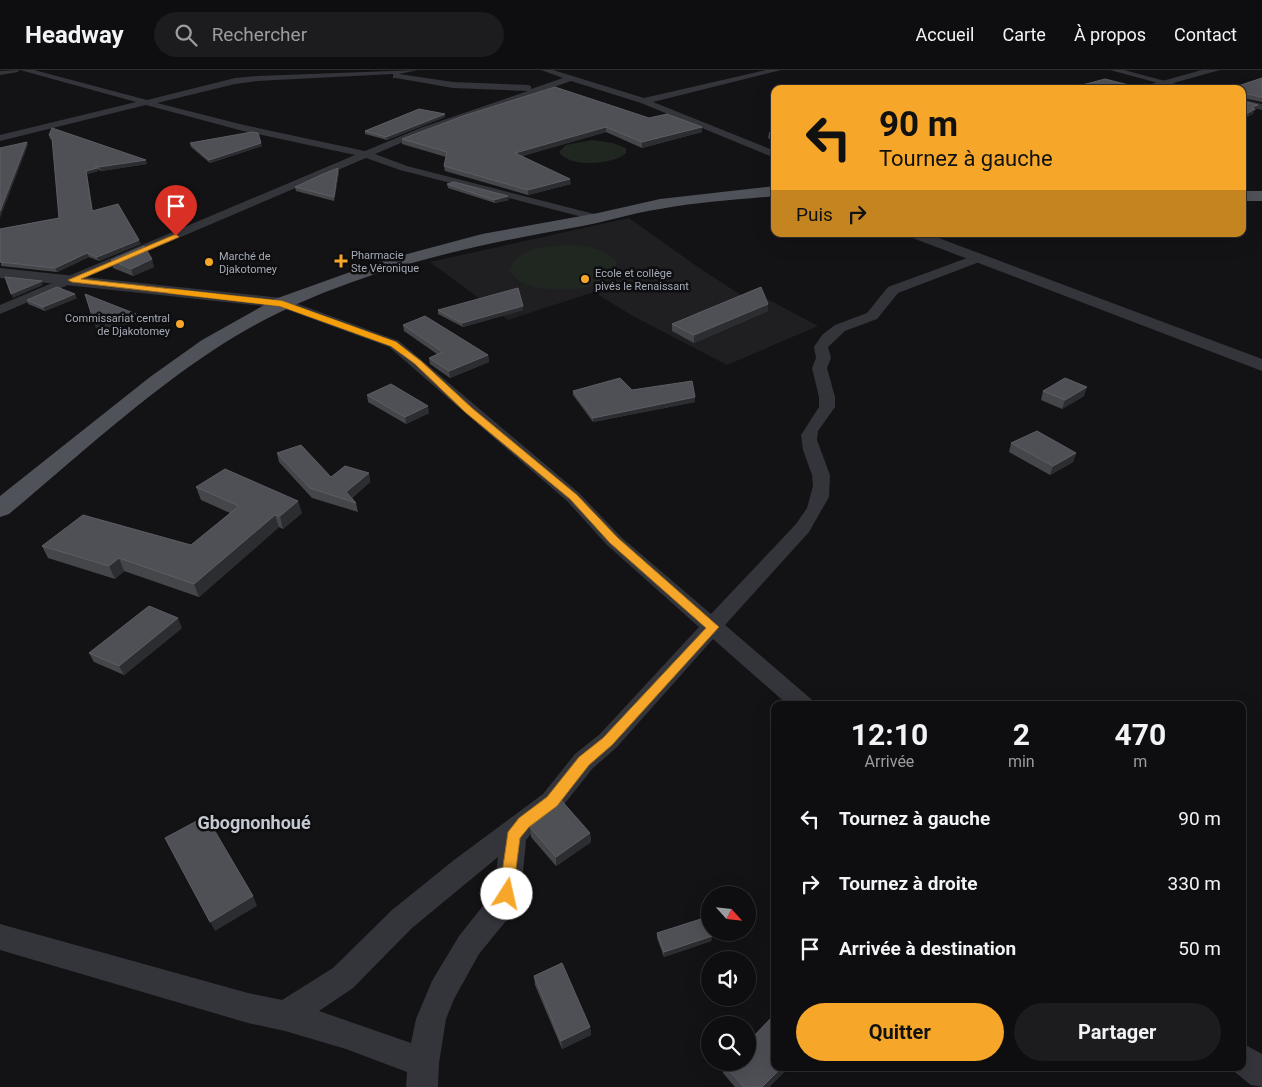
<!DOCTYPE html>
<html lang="fr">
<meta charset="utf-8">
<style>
:root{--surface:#0e0e10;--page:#1c1c1e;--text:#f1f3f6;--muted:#9b9c9f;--line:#2e2e30;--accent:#f6a729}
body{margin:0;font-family:Roboto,sans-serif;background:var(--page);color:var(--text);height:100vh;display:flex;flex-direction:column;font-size:19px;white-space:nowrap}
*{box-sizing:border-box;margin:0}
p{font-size:16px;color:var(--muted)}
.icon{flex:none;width:28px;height:28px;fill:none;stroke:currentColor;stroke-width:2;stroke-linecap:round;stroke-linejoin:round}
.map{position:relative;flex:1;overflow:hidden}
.panel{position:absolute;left:771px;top:631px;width:475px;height:370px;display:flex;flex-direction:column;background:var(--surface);border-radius:10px;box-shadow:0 5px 20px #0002,0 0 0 1px var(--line)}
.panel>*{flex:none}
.banner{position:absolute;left:771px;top:15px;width:475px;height:152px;border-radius:10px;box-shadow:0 5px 20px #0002,0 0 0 1px var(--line);background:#f6a729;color:#111;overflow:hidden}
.needle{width:32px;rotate:117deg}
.fabs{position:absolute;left:701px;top:816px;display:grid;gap:10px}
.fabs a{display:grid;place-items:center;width:55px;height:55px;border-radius:50%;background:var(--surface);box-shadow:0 5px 20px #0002,0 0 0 1px var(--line);font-size:25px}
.pin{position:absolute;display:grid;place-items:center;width:42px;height:42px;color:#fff;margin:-51px -21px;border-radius:50% 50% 50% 0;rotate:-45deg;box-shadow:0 0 5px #0007}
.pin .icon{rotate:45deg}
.me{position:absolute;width:55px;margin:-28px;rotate:10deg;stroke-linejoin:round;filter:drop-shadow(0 0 4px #0008)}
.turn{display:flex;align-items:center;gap:18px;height:105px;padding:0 25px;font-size:22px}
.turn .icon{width:65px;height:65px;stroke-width:2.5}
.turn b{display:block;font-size:35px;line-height:42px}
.then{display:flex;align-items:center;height:48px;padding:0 25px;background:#0003;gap:10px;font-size:19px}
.eta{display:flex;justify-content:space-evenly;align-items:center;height:85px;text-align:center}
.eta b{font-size:30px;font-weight:700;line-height:35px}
.primary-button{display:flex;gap:10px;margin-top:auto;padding:10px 25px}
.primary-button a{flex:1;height:58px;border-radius:30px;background:var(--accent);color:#111;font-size:20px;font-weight:700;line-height:58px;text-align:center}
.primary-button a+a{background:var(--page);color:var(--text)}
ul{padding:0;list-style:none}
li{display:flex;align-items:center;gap:15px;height:65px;padding:0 25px}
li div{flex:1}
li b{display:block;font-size:19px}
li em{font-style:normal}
header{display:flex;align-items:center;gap:30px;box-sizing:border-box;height:70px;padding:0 25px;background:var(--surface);border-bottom:1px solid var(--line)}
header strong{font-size:24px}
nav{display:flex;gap:28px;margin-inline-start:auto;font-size:18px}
.search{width:350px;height:45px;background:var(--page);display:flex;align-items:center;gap:12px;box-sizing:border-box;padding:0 18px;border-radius:28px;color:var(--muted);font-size:19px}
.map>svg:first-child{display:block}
.built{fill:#1f1f22}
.green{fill:#1f2720}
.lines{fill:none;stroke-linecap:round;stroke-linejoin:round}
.minor{fill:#34353a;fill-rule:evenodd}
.tertiary{fill:#34353a;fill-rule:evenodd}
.primary{fill:#505259;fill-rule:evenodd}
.wall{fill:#44464a}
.shaded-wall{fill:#2c2d30}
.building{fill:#4f5056;stroke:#5c5e64}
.route{fill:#f6a729;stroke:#a06d1b}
.slow{fill:#f59e0b}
.poi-dot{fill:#f6a729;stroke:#0e0e10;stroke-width:2}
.labels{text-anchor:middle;stroke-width:5;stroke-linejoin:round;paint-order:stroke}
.far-poi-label{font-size:11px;fill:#a4aab5;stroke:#0e0e10;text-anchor:start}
.near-quarter-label{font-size:18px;font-weight:bold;fill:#c5c9d1;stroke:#0e0e10}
</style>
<header>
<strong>Headway</strong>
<div class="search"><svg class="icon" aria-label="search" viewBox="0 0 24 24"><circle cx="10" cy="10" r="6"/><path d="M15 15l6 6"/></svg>Rechercher</div>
<nav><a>Accueil</a><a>Carte</a><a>À propos</a><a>Contact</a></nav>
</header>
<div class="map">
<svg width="1262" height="1017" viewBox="0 0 1262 1017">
<rect width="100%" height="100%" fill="#131315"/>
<path class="built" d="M629 148 695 195 747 229 760 225 818 256 727 295 631 245 594 222 508 250 430 192Z"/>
<g class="green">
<path d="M592 70 613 73 626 78V83C614 95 568 98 559 82L566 75Z"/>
<path d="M564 175C583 175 603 177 617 192 616 195 616 201 614 204 602 222 547 222 528 215 520 212 515 208 510 201 514 178 545 177 564 175Z"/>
</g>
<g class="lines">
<g class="minor">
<path d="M19 0 18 2 0 5V1Z"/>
<path d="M20 0H34L147 30 235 8 257 6 418 0 399 4 453 12 528 15 531 16V19L563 8 541 0H553L644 28 766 0H781L653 32 775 81V88L641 33 571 11 429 61 375 84 407 96 602 146V150H594L400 100 366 88 0 244V235L355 85 243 61 146 35 0 71V65L136 32ZM393 4V8H396L453 18 528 21 423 57 365 81 244 55 157 33 235 14 257 11Z"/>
<path d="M1110 0H1124L1195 19H1180Z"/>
<path d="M1242 29 1262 34V40L1242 35Z"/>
<path d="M978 184 982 185 984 188 982 191 898 223 877 249 845 261 828 277 831 288 827 298 835 327V337L818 361 817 370 830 405 829 427 809 462 725 555 811 629 814 635H788L713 569 616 678 593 698 561 738 533 761 526 770 521 824 510 846 479 884 454 929 446 949 439 993 438 1017H406L407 1002 346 979 285 961 248 953 0 880V854L248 923 282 930 333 898 392 840 454 790 543 724 575 684 600 664 699 557 607 475 567 431 389 277 277 236 275 233 277 230H287L399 271 579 423 621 467 711 544 796 454 807 438 813 416 812 405 803 380 801 365 819 337V327L812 298 816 288 814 277 822 265 835 255 867 243 888 217ZM498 787 494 822 459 866 432 911 416 949 411 973 319 941 353 918 412 858Z"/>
<path d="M1242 973 1262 984V1017L1251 1015 1231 999 1242 998Z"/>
</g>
<g class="tertiary">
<path d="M1202 0H1220L1152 19H1133Z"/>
<path d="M908 164H928L1262 289V301L910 167Z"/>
<path d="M0 198 282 228 288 229 291 233 288 237 282 238 0 208Z"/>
</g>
<g class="primary">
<path d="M775 116V126C737 130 698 132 660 139 632 143 605 152 577 157 452 179 323 208 215 279 142 327 76 388 9 444L0 447V426L150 307 202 270 275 229 381 191 482 164 598 143 660 129Z"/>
<rect x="1242" y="121" width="20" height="10"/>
</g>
</g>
<g class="wall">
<path d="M1262 8V32L1243 28 1242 19Z"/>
<path d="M445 44V47L387 70 365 64V61Z"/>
<path d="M649 48 702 62 642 78 606 62 522 86 571 114 528 125 445 101 444 96 446 87 402 74V69Z"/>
<path d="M775 62V72L768 68 769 63Z"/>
<path d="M49 65 147 94 101 101 97 99 98 101 87 104 93 141 141 174 99 191 89 187 57 202 1 196 0 159 59 148 53 70 50 69Z"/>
<path d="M190 73 262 76 210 93 191 77Z"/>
<path d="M338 98 339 102 334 131 296 121 295 117Z"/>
<path d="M447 114 509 130 495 133 448 118Z"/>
<path d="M111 190 154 197 133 206 113 198Z"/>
<path d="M77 228 45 241 28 234 27 230Z"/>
<path d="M438 240H523L463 257 438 244Z"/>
<path d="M768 241 694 273 672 261V254Z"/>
<path d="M403 255 488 285 489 292 450 308 430 294 429 288 437 284 404 261Z"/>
<path d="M632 320 695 327V332L593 352 573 325V321Z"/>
<path d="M1043 321 1084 326 1062 339 1041 330Z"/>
<path d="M367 325 429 343 406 354 368 332Z"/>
<path d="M1011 373 1076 383 1073 392 1050 405 1009 382Z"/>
<path d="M277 383 331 407 369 403 370 412 352 428 356 433 358 442 312 428 279 392Z"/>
<path d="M196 417 302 443 283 459 279 457 199 527 124 501 115 509 48 488 42 476 191 475 230 443 201 430Z"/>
<path d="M182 558 124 605 94 592 89 583Z"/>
<path d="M530 757 590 763 591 772 556 796 531 767Z"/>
<path d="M657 863 712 866 711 871 664 887 657 868Z"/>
<path d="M534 906 590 957 591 965 562 979 535 915Z"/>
<path d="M724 995 775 998H788L769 1017H735L723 1003Z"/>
</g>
<g class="shaded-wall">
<path d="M1258 35 1256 40 1254 41 1253 44 1242 50V46L1251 38Z"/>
<path d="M445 44V47L387 70 386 67Z"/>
<path d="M606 57V62L516 88 515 83Z"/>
<path d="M702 57V62L642 78V72Z"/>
<path d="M27 72 28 75 0 148V141Z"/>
<path d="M261 73 262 76 210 93 209 90Z"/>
<path d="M146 90 147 94 101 101 99 97Z"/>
<path d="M97 98 98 101 87 104 93 145 92 141 86 101Z"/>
<path d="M338 98 339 102 334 131V127Z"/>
<path d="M570 109 571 114 528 125V120Z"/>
<path d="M508 126 509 130 495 133 494 130Z"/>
<path d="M139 170 141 174 99 191 97 187Z"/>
<path d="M87 183 89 187 57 202 55 198Z"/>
<path d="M152 189 154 197 133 206 131 199Z"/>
<path d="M42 211 43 215 13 228 11 224Z"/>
<path d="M75 224 77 228 45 241 43 237Z"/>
<path d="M768 234V241L694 273V265Z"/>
<path d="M523 236V240L463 257 462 253Z"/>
<path d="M136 244 139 252 97 261 94 252Z"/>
<path d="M488 285 489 292 450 308 449 301Z"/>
<path d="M1087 317 1084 326 1062 339 1065 330Z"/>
<path d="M695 327V332L593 352V348Z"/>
<path d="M428 336 429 343 406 354 405 347Z"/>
<path d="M1076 383 1073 392 1050 405 1053 396Z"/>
<path d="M369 403 370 412 349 430 346 422Z"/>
<path d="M298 431 302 443 283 459 280 446Z"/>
<path d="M275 445 279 457 199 527 194 514Z"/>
<path d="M119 488 124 501 115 509 109 496Z"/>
<path d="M178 548 182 558 124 605 119 596Z"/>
<path d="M590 763 591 772 556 796V787Z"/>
<path d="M253 826 257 836 215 861 210 852Z"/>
<path d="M712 866 711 871 664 887V882Z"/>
<path d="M590 957 591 965 562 979 561 971Z"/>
<path d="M781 998H788L769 1017H762Z"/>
</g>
<g class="building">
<path d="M1262 8V27L1243 23 1242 30V19H1229Z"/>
<path d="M1105 9 1145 19H1067Z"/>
<path d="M555 17 649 48 667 44 702 57 642 72 606 57 515 83 570 109 528 120 444 96 447 82 402 69 463 46Z"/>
<path d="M1242 31 1258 35 1251 38 1255 39 1242 46Z"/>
<path d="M419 39 445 44 386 67 365 61Z"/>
<path d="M52 58 146 90 99 97 95 95 97 98 86 101 92 141 118 134 139 170 97 187 87 183 55 198 0 192V159L59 148 52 68 49 65Z"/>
<path d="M252 62 258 63 261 73 209 90 190 73Z"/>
<path d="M775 62V66L769 63Z"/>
<path d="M27 72 0 141V78Z"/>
<path d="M338 98 334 127 295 117 321 105Z"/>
<path d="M454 112 508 126 494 130 447 114Z"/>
<path d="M144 176 152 189 131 199 111 190Z"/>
<path d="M5 207 42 211 11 224Z"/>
<path d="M57 217 75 224 43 237 27 230Z"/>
<path d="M761 217 768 234 694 265 672 254Z"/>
<path d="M518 218 523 236 462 253 438 240Z"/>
<path d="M85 224 136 244 94 252Z"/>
<path d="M425 246 488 285 449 301 429 288 443 282 403 255Z"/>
<path d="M620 308 632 320 692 311 695 327 593 348 573 321Z"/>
<path d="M1065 308 1087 317 1065 330 1043 321Z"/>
<path d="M391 314 428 336 405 347 367 325Z"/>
<path d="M1037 361 1076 383 1053 396 1011 373Z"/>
<path d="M301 375 331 407 345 396 369 403 346 422 356 433 310 418 277 383Z"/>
<path d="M225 399 298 431 280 446 275 445 194 514 119 488 109 496 42 476 83 445 191 475 239 436 196 417Z"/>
<path d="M149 536 178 548 119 596 89 583Z"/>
<path d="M561 730 590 763 556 787 530 757Z"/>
<path d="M206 746 253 826 210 852 165 768Z"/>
<path d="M704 848 712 866 664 882 657 863Z"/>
<path d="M562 893 590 957 561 971 534 906Z"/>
<path d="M775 944V998H781L762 1017H744L724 995 726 992H748V972Z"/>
</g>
<path class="route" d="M176 164 179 167 81 209 282 231 396 272 421 291 472 338 577 425 618 468 719 557 612 675 589 695 557 736 529 757 520 768 512 829 507 831 501 829 499 824 508 762 519 748 547 727 579 687 603 668 706 558 610 473 570 429 465 342 415 294 391 276 280 236 72 212 68 210Z"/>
<path class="slow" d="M172 219 282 231 396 272 409 283 402 284 391 276 280 236 169 223 168 221Z"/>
<g class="poi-dot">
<path d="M338.5 183.5h5v5h5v5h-5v5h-5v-5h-5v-5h5z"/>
<circle cx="209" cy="192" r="5"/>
<circle cx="585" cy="209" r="5"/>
<circle cx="180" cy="254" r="5"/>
</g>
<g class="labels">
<g class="far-poi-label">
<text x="351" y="189">Pharmacie<tspan x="351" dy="13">Ste Véronique</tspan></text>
<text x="219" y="190">Marché de<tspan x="219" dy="13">Djakotomey</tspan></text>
<text x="595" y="207">Ecole et collège<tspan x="595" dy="13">pivés le Renaissant</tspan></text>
<text x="170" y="252" text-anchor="end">Commissariat central<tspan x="170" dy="13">de Djakotomey</tspan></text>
</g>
<g class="near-quarter-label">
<text x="254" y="759">Gbognonhoué</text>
</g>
</g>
</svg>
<div class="fabs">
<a><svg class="needle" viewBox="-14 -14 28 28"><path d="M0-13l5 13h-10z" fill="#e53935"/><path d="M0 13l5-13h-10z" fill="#9b9c9f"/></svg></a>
<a><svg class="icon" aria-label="sound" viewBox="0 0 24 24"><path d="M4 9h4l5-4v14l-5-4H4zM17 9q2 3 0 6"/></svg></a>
<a><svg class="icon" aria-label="search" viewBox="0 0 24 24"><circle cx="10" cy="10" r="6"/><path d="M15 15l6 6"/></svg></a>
</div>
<div class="pin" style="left:176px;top:166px;background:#d93025"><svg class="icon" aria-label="arrive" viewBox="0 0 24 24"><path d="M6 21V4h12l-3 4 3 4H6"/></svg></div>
<svg class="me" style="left:507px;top:824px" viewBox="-20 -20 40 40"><circle r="19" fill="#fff"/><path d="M0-13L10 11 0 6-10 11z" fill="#f6a729"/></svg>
<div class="banner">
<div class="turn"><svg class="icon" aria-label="left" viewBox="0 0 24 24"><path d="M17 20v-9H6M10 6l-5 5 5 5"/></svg><div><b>90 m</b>Tournez à gauche</div></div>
<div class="then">Puis<svg class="icon" aria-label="right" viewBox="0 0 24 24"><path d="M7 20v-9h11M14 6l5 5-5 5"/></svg></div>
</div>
<section class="panel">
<div class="eta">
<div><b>12:10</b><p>Arrivée</p></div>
<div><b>2</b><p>min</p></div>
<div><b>470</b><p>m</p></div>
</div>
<ul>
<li><svg class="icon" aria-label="left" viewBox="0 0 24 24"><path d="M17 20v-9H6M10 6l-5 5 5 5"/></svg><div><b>Tournez à gauche</b></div><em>90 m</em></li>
<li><svg class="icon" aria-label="right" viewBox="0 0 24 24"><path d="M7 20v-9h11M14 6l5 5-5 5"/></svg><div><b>Tournez à droite</b></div><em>330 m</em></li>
<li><svg class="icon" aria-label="arrive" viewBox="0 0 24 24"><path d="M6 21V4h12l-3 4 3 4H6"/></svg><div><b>Arrivée à destination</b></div><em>50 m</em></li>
</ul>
<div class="primary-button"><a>Quitter</a><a>Partager</a></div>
</section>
</div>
